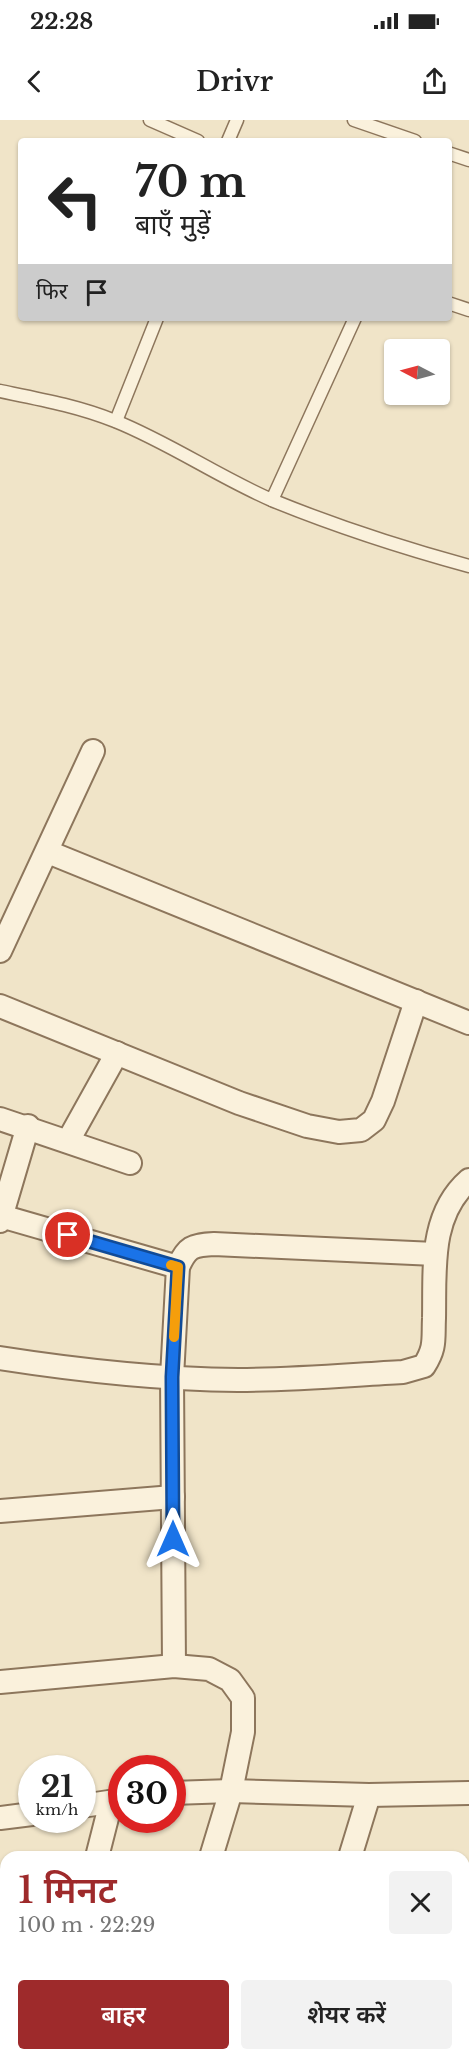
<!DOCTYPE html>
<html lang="hi">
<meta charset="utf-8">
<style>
:root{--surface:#fff;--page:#f2f2f2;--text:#222;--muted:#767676;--accent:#9e2a2b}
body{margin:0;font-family:"Libre Baskerville","Noto Sans Devanagari",serif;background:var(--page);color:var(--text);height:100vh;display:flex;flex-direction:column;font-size:22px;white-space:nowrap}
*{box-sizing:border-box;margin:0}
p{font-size:20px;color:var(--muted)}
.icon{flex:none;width:33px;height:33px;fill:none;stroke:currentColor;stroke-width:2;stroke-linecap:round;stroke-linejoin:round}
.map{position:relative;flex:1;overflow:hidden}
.details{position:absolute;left:0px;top:1731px;width:470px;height:210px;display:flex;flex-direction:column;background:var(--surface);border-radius:18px 18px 0 0;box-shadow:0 2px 4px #0004}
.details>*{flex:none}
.guide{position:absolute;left:18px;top:18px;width:434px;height:183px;border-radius:6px;box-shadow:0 2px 4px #0004;background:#fff;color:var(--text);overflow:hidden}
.needle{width:39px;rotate:276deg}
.buttons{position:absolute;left:384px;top:219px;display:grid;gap:12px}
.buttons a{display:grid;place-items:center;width:66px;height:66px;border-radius:6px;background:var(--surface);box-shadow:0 2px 4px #0004;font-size:30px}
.speed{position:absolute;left:18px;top:1635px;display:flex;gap:12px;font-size:30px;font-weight:700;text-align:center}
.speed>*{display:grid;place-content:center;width:78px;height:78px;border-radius:50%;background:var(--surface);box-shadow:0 2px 4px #0004;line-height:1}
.speed small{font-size:15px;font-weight:400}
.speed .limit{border:9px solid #d22;background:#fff;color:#111}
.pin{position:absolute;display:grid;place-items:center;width:51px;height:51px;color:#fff;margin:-26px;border:3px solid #fff;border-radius:50%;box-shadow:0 2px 6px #0007}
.me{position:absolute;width:66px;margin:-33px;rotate:0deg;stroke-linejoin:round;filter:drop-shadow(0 0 4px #0008)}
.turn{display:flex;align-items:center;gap:21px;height:126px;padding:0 18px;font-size:27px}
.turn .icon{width:78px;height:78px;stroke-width:2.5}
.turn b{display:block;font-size:42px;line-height:51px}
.then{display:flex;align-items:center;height:57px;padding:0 18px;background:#0003;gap:12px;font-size:22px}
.round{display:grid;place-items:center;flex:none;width:63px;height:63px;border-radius:6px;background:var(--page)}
.overview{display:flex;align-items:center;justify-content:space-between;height:102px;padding:0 18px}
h1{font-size:36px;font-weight:600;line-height:45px;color:var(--accent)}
.cta{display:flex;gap:12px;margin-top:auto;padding:12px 18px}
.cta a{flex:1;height:69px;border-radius:6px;background:var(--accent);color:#fff;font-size:24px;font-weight:600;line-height:69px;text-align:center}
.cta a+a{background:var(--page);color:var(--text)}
.status{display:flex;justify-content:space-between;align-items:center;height:42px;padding:0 30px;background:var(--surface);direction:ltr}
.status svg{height:16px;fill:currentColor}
header{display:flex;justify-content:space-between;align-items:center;height:78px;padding:0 18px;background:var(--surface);font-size:27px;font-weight:600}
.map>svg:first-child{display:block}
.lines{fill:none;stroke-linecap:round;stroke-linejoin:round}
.lane-casing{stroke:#8d765c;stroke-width:15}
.street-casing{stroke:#8d765c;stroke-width:26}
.lane{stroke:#faf1dc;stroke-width:12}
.street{stroke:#faf1dc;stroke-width:22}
.route-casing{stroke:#114b97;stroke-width:15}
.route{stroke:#1a73e8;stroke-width:10}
.slow{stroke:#f59e0b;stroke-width:10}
</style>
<div class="status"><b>22:28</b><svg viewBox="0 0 49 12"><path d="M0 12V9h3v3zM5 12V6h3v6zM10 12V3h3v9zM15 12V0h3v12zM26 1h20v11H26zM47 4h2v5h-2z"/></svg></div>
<header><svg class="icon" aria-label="back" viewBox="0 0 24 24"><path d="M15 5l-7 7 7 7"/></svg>Drivr<svg class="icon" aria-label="share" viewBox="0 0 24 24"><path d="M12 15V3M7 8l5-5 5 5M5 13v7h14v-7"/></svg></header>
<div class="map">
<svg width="469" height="1941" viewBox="0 0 469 1941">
<rect width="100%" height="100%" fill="#f0e4c8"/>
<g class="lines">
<defs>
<g id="lane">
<path d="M150 0 198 21"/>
<path d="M354 0 415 21"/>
<path d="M228 21 237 0"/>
<path d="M448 33 469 40"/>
<path d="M448 183 469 190"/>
<path d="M0 271C39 279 78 286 115 301 170 323 220 358 274 381 338 407 403 428 469 446"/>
<path d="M116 301 157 198"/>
<path d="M272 380 355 198"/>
</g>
<g id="street">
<path d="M48 732 469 903"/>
<path d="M0 831 93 631"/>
<path d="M0 886 239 983 307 1006 339 1012 361 1010 374 1000 383 981 416 881"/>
<path d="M0 999 130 1043"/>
<path d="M68 1021 117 933"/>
<path d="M1 1096 178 1147"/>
<path d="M0 1101 28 1006"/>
<path d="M0 1238C77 1250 160 1259 238 1260 293 1260 349 1255 403 1252L424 1246C436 1227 433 1220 434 1198 435 1150 429 1095 469 1060"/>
<path d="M0 1391 173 1377"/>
<path d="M174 1546 172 1257 178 1147C187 1127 192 1125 214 1124L435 1134"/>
<path d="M0 1562 174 1546 209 1549 230 1560 243 1578V1612L231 1671 211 1737"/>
<path d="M172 1673 231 1671 369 1675 469 1673"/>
<path d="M82 1686 122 1680"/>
<path d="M0 1698 32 1694"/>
<path d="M97 1737 111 1682"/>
<path d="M350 1737 369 1675"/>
<path d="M464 1882 469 1863"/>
<path d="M42 1941 43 1935"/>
<path d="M152 1941 154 1935"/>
<path d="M291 1941 292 1935"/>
<path d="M446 1941 448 1935"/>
</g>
</defs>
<use href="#lane" class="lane-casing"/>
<use href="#street" class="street-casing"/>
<use href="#lane" class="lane"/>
<use href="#street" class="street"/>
</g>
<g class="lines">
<defs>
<path id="route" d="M68 1115 178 1147 172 1257 173 1419"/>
</defs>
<use href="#route" class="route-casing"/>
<use href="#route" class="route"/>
<path class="slow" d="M171 1145 178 1147 174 1217"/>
</g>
</svg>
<div class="buttons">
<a><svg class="needle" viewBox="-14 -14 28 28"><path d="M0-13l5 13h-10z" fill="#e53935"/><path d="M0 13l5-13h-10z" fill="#767676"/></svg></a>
</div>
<div class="speed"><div>21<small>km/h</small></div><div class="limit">30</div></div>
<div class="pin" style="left:68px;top:1115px;background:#d93025"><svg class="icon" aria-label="arrive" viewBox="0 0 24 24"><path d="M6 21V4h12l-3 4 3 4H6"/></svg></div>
<svg class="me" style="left:173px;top:1419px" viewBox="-20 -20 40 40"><path d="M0-17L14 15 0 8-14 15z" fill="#1a73e8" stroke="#fff" stroke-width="4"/></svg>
<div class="guide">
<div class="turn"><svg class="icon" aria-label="left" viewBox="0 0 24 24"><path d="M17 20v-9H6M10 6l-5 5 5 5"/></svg><div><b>70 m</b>बाएँ मुड़ें</div></div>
<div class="then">फिर<svg class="icon" aria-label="arrive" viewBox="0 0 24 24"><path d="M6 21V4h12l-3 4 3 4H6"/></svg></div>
</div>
<section class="details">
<div class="overview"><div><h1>1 मिनट</h1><p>100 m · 22:29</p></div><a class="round"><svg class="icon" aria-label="close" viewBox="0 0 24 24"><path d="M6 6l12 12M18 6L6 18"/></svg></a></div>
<div class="cta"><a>बाहर</a><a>शेयर करें</a></div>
</section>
</div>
